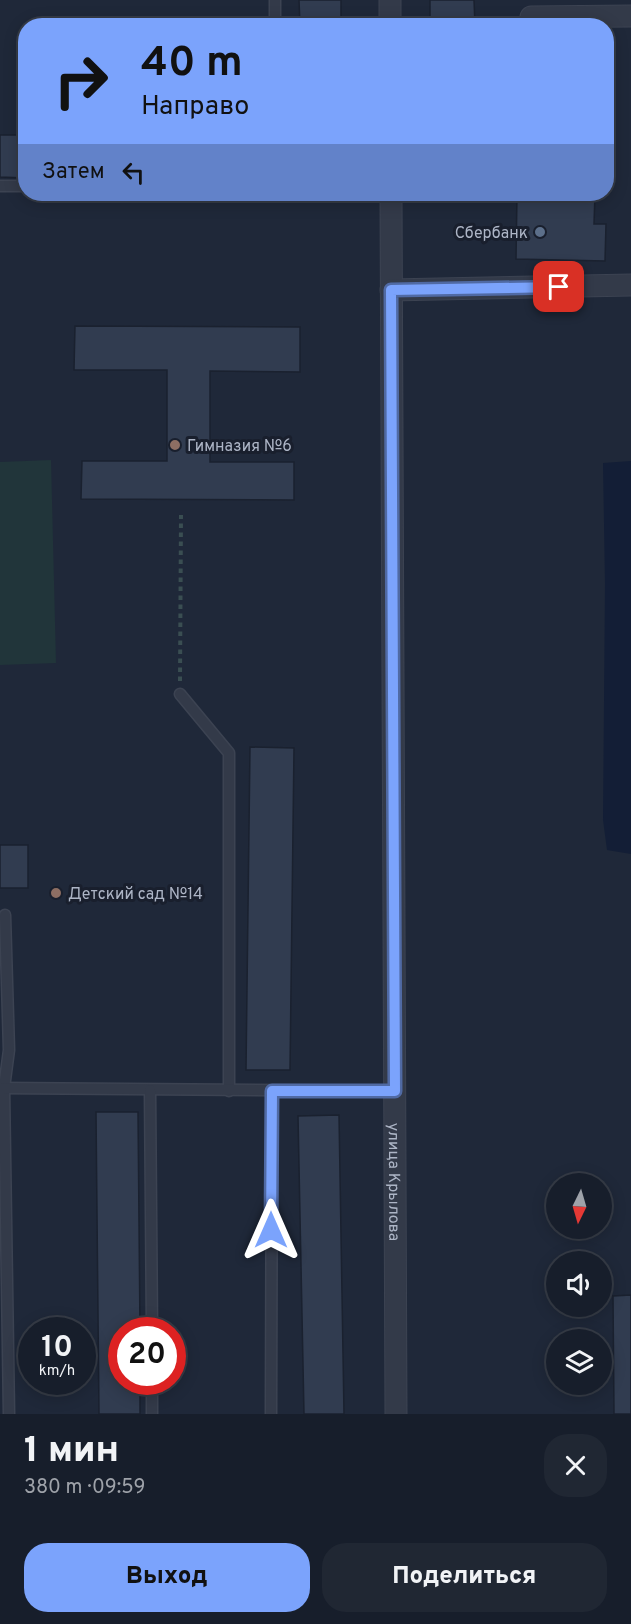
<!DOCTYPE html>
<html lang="ru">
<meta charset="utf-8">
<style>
:root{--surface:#171e2b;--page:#202733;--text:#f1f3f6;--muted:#9ea2a9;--line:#363c47;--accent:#7ba3fc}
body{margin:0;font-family:Overpass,sans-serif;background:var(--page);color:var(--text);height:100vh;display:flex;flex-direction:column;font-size:22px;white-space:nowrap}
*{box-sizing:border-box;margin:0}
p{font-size:20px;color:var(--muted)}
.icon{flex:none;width:33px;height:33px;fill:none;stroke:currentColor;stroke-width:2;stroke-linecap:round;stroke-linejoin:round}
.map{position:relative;height:1414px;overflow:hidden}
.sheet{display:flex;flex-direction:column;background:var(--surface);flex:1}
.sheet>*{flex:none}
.banner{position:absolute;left:18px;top:18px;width:596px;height:183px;border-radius:24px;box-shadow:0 3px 15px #0003,0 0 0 2px var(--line);background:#7ba3fc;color:#111;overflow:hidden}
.needle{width:39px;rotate:185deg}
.tools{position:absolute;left:546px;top:1173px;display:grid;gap:12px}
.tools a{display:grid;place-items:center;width:66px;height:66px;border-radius:50%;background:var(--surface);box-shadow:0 3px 15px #0003,0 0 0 2px var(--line);font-size:30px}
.speed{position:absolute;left:18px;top:1317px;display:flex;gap:12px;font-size:30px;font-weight:700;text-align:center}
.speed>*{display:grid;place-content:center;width:78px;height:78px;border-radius:50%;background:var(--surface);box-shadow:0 3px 15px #0003,0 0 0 2px var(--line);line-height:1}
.speed small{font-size:15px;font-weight:400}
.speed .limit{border:9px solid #d22;background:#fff;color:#111}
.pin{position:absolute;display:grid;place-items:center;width:51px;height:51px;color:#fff;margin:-26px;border-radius:12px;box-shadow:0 3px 9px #0006}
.me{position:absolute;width:66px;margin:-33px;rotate:0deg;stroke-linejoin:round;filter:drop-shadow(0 0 4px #0008)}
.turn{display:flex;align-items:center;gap:21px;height:126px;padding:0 24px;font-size:27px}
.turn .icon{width:78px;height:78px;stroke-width:2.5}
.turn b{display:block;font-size:42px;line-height:51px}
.then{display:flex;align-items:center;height:57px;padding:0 24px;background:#0003;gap:12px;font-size:22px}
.round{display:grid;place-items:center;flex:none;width:63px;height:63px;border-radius:24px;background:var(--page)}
.headline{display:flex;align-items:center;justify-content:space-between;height:102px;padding:0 24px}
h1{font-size:36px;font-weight:800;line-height:45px}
.primary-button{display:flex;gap:12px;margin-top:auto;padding:12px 24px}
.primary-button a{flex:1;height:69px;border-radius:24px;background:var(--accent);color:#111;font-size:24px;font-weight:800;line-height:69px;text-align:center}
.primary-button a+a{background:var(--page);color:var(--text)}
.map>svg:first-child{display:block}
.green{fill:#21353a}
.water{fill:#131e36}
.building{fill:#313c50;stroke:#1a212f;stroke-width:1.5}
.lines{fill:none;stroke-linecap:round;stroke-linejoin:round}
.service-casing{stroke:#3c4352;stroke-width:13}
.minor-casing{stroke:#3c4352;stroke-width:23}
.path{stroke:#3a4e52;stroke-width:4;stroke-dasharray:4.5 4.5;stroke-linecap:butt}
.service{stroke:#333a49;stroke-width:10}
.minor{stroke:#333a49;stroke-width:21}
.route-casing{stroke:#506aa4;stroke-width:15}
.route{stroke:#7ba3fc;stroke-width:10}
.service-dot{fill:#5c6f8a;stroke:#191f2d;stroke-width:2}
.education-dot{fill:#8d6e63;stroke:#191f2d;stroke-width:2}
.labels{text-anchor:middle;stroke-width:6;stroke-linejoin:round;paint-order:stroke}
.poi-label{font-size:16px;fill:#adb5c6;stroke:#191f2d;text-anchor:start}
.street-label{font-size:16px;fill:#adb5c6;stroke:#191f2d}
</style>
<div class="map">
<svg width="631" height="1414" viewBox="0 0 631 1414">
<rect width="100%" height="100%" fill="#1f2839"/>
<path class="green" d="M51 460 56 663 0 665V462Z"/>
<path class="water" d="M631 461V854L607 850 603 820 605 584 603 463Z"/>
<g class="building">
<path d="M299 0H341V26H300Z"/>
<path d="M430 0H474L475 26H430Z"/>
<path d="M615 44V79H606V45Z"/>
<path d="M0 135H26V178L0 177Z"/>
<path d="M517 194H595L594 224H606L605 261 516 259Z"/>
<path d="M75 326 300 327V372L210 371V462H294V500L81 499 82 461H167V370H74Z"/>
<path d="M250 747 294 748 290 1070H246Z"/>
<rect x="0" y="845" width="28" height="43"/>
<path d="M96 1112H138L140 1330H122V1382H140V1414H99Z"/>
<path d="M339 1115 344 1414H304L298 1116Z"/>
<path d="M631 1295V1414H614L613 1296Z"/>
</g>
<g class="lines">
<defs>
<g id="service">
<path d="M275 0V26"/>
<path d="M0 186H26"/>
<path d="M180 694 229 753V1091"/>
<path d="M5 915 9 1050 4 1088 9 1414"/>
<path d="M0 1088 395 1091"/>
<path d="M150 1090 152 1330"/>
<path d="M152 1382V1414"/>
<path d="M271 1414 272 1091"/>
</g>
<g id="minor">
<path d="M390 0V26"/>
<path d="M531 17 631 16"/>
<path id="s1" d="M391 194 396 1414"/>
<path d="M391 290 631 285"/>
</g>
</defs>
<use href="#service" class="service-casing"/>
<use href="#minor" class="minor-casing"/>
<path class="path" d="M180 681 181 515"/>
<use href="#service" class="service"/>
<use href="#minor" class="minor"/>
</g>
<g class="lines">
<defs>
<path id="route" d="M271 1230 272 1091H395L391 290 559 287"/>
</defs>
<use href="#route" class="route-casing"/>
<use href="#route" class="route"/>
</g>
<circle class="service-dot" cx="540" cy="232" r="6"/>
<g class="education-dot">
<circle cx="175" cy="445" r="6"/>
<circle cx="56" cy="893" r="6"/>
</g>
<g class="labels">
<g class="poi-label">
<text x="528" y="238" text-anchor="end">Сбербанк</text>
<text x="187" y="451">Гимназия №6</text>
<text x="68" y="899">Детский сад №14</text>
</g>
<g class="street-label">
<text dy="6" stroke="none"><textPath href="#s1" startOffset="988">улица Крылова</textPath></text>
</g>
</g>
</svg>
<div class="tools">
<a><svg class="needle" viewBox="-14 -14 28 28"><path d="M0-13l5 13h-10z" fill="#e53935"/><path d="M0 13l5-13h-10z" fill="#9ea2a9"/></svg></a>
<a><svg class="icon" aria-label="sound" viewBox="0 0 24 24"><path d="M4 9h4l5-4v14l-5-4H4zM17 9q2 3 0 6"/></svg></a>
<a><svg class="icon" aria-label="layers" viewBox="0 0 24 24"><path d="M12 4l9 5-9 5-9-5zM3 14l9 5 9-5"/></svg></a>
</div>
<div class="speed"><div>10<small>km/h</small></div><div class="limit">20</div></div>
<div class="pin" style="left:559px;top:287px;background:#d93025"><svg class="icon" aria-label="arrive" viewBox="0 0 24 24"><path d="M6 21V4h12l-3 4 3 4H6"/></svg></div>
<svg class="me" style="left:271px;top:1230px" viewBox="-20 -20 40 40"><path d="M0-17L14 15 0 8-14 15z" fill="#7ba3fc" stroke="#fff" stroke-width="4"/></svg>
<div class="banner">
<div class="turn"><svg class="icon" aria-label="right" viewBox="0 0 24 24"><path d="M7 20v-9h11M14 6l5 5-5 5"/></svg><div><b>40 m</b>Направо</div></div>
<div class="then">Затем<svg class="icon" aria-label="left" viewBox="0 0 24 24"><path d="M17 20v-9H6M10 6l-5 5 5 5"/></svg></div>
</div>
</div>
<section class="sheet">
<div class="headline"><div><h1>1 мин</h1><p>380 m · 09:59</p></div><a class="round"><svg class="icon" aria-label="close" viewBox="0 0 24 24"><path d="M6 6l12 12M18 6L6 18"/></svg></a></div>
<div class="primary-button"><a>Выход</a><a>Поделиться</a></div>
</section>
